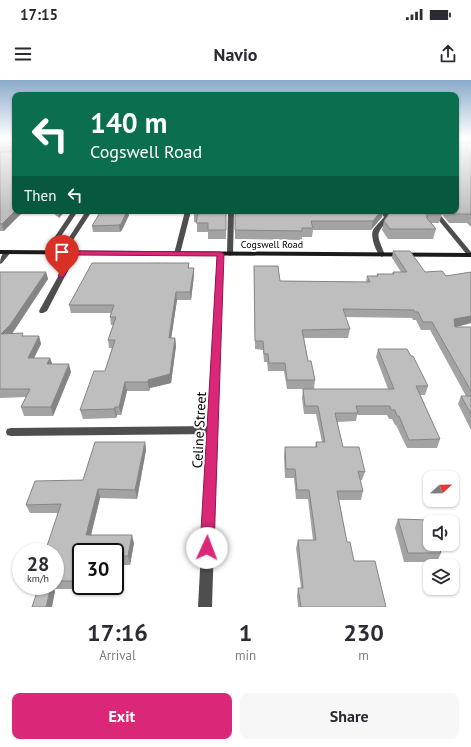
<!DOCTYPE html>
<style>
:root{--surface:#fff;--page:#f7f7f7;--text:#2b2b33;--muted:#7c7c81;--accent:#db2777}
body{margin:0;font-family:"PT Sans",sans-serif;background:var(--page);color:var(--text);height:100vh;display:flex;flex-direction:column;font-size:15px;white-space:nowrap}
*{box-sizing:border-box;margin:0}
p{font-size:13px;color:var(--muted)}
.icon{flex:none;width:22px;height:22px;fill:none;stroke:currentColor;stroke-width:2;stroke-linecap:round;stroke-linejoin:round}
.map{position:relative;height:527px;overflow:hidden}
.side{display:flex;flex-direction:column;background:var(--surface);flex:1}
.side>*{flex:none}
.top-card{position:absolute;left:12px;top:12px;width:447px;height:122px;border-radius:8px;box-shadow:0 1px 3px #0004;background:#0b6e4f;color:#fff;overflow:hidden}
.needle{width:26px;rotate:68deg}
.fabs{position:absolute;left:423px;top:391px;display:grid;gap:8px}
.fabs a{display:grid;place-items:center;width:36px;height:36px;border-radius:8px;background:var(--surface);box-shadow:0 1px 3px #0004;font-size:20px}
.speed{position:absolute;left:12px;top:463px;display:flex;gap:8px;font-size:20px;font-weight:700;text-align:center}
.speed>*{display:grid;place-content:center;width:52px;height:52px;border-radius:50%;background:var(--surface);box-shadow:0 1px 3px #0004;line-height:1}
.speed small{font-size:10px;font-weight:400}
.speed .limit{border:2px solid #111;border-radius:6px;background:#fff;color:#111}
.pin{position:absolute;display:grid;place-items:center;width:34px;height:34px;color:#fff;margin:-41px -17px;border-radius:50% 50% 50% 0;rotate:-45deg;box-shadow:0 0 4px #0007}
.pin .icon{rotate:45deg}
.me{position:absolute;width:44px;margin:-22px;rotate:2deg;stroke-linejoin:round;filter:drop-shadow(0 0 3px #0008)}
.turn{display:flex;align-items:center;gap:14px;height:84px;padding:0 12px;font-size:18px}
.turn .icon{width:52px;height:52px;stroke-width:2.5}
.turn b{display:block;font-size:28px;line-height:34px}
.then{display:flex;align-items:center;height:38px;padding:0 12px;background:#0003;gap:8px;font-size:15px}
.eta{display:flex;justify-content:space-evenly;align-items:center;height:68px;text-align:center}
.eta b{font-size:24px;font-weight:800;line-height:28px}
.button{display:flex;gap:8px;margin-top:auto;padding:8px 12px}
.button a{flex:1;height:46px;border-radius:8px;background:var(--accent);color:#fff;font-size:16px;font-weight:800;line-height:46px;text-align:center}
.button a+a{background:var(--page);color:var(--text)}
.status{display:flex;justify-content:space-between;align-items:center;height:28px;padding:0 20px;background:var(--surface);direction:ltr}
.status svg{height:11px;fill:currentColor}
header{display:flex;justify-content:space-between;align-items:center;height:52px;padding:0 12px;background:var(--surface);font-size:18px;font-weight:800}
.map>svg:first-child{display:block}
.lines{fill:none;stroke-linecap:round;stroke-linejoin:round}
.lane{fill:#4e4e4e;fill-rule:evenodd}
.street{fill:#4e4e4e;fill-rule:evenodd}
.secondary{fill:#1b1b1b;fill-rule:evenodd}
.wall{fill:#a3a3a3}
.shaded-wall{fill:#858585}
.building{fill:#bebebe;stroke:#858585}
.route{fill:#db2777;stroke:#8e194d}
.labels{text-anchor:middle;stroke-width:4;stroke-linejoin:round;paint-order:stroke}
.far-street-label{font-size:10px;fill:#000;stroke:#fff}
.near-street-label{font-size:14px;fill:#000;stroke:#fff}
</style>
<div class="status"><b>17:15</b><svg viewBox="0 0 49 12"><path d="M0 12V9h3v3zM5 12V6h3v6zM10 12V3h3v9zM15 12V0h3v12zM26 1h20v11H26zM47 4h2v5h-2z"/></svg></div>
<header><svg class="icon" aria-label="menu" viewBox="0 0 24 24"><path d="M4 6h16M4 12h16M4 18h16"/></svg>Navio<svg class="icon" aria-label="share" viewBox="0 0 24 24"><path d="M12 15V3M7 8l5-5 5 5M5 13v7h14v-7"/></svg></header>
<div class="map">
<svg width="471" height="527" viewBox="0 0 471 527">
<rect width="100%" height="100%" fill="#fff"/>
<g class="lines">
<g class="lane">
<path d="M72 131H78L49 174H45L44 173Z"/>
<path d="M86 131H92L64 174H60L59 173Z"/>
<path d="M185 131H191L180 174 177 176 174 174Z"/>
<path d="M228 131H234L233 174 230 176 227 174Z"/>
<path d="M380 131H386L390 137C375 156 376 152 385 175L382 177C376 174 370 156 373 150 376 145 381 141 384 137Z"/>
<path d="M431 131H437L471 172V177L468 176Z"/>
<path d="M8 170 11 172 2 183 0 184C0 178 2 172 8 170Z"/>
<path d="M74 171 77 173 47 231 43 233H40L39 231 71 173Z"/>
<path d="M213 346 216 347 218 350 216 353 213 354 11 356 7 355 6 352 7 349 11 348Z"/>
</g>
<path class="street" d="M220 172 223 174 212 527H198L217 174Z"/>
<path class="secondary" d="M0 170 471 173V177L0 174Z"/>
</g>
<g class="wall">
<path d="M0 58H15V131L4 151H0Z"/>
<path d="M471 58V147L467 143H449L439 131H456Z"/>
<path d="M51 131H65L59 138Z"/>
<path d="M194 131H226V159H208V152H197V142H194Z"/>
<path d="M235 131H383L382 137 371 150H313L312 157H302V160L235 159Z"/>
<path d="M388 131H439L442 134 439 143H431L436 149 433 159H388L382 150 384 141 389 133Z"/>
<path d="M129 135 122 150 120 152H93L92 146Z"/>
<path d="M393 171 425 192 446 196 471 192V243L456 247H471V350L458 324 461 316H466L430 250H421L416 240H413L412 238 345 237 350 249 348 258H304L308 281 315 300 314 309H287L284 291H268L267 282H264L263 270 255 269 254 186 280 201 366 202 367 196H377V194H392L393 192H401L392 178Z"/>
<path d="M189 183V188H194V195L191 220H177L171 258H175L176 266 171 303 150 308 149 311H127L121 335H117L116 338 83 339 80 330 105 291 112 268H109L108 260 113 245H111L110 237 111 233H71L69 225Z"/>
<path d="M0 192H46L48 199 12 254 24 256H39L41 264 34 278H50L52 284 71 292 53 336H24L21 327 26 317 0 318Z"/>
<path d="M378 269 428 306 425 315H420L440 359 437 368H407L396 345H395L392 339H389L387 335H357L356 341 337 342 343 367 365 392 362 400H360L363 411 361 420H339L347 462 354 481 386 527H298L297 516 298 508H301L296 468 298 460H313L308 419H296L294 398H285L284 376 285 367H315L316 362H322L316 334H304L302 318 303 309H388L376 277Z"/>
<path d="M145 362 146 370 137 419 100 418 91 455 134 463 130 485H122L119 500H115V472H81V506H83L82 509H54L55 512 39 507 38 506H55V472L58 433H30L26 425 83 400Z"/>
<path d="M398 439 441 473 437 482H404L395 448Z"/>
</g>
<g class="shaded-wall">
<path d="M15 131H24L4 151 2 144Z"/>
<path d="M58 131H65L59 138Z"/>
<path d="M125 131H128L129 135 122 150 120 152 119 145Z"/>
<path d="M381 131H383L382 137 371 150 373 141Z"/>
<path d="M194 188V195L191 220 190 212Z"/>
<path d="M46 192 48 199 13 252 4 262 1 254Z"/>
<path d="M176 212 177 220 170 266 169 258Z"/>
<path d="M471 236V243L452 248 454 239Z"/>
<path d="M39 256 41 264 30 286 28 278Z"/>
<path d="M175 258 176 266 171 303 150 308 149 311 148 302V300Z"/>
<path d="M50 278 53 286 47 284Z"/>
<path d="M69 284 71 292 53 336 51 327Z"/>
<path d="M125 302 127 311 121 335 119 327Z"/>
<path d="M115 327 117 335 116 338 114 329Z"/>
<path d="M145 362 146 370 137 419 135 410Z"/>
<path d="M98 409 100 418 89 463 86 455Z"/>
<path d="M132 455 134 463 130 485 128 476Z"/>
<path d="M120 476 122 485 119 500 117 491Z"/>
<path d="M81 492V506L79 501Z"/>
<path d="M51 506H53L55 512 52 527H46Z"/>
</g>
<g class="building">
<path d="M0 58H15V68L14 67H0Z"/>
<path d="M456 58H471V135L470 134H452L449 131H456Z"/>
<path d="M15 69V131L2 144H0V72H14Z"/>
<path d="M101 131H127L121 144 119 145 92 146Z"/>
<path d="M194 131H226V150H208V143H196L198 133H193Z"/>
<path d="M235 131H381L373 141H311L313 148H302V151L235 150Z"/>
<path d="M391 131H439L442 134H426L428 137H426L436 149H390L384 141Z"/>
<path d="M393 171H410L425 192 442 191 446 196 471 192V236L454 239 455 247H471V311L432 242H423L418 232H415L414 230 343 229 350 249 302 250 308 281H311L315 300H287L285 283H269L268 274H264L263 261H255L254 186H278L280 201 370 202 367 196H378L377 194H394L393 192H407Z"/>
<path d="M92 183H189L188 188H194L190 212H176L169 258H175L170 294 148 300V302H125L119 327H115L114 329 80 330 94 291H105L115 260H108L116 237H110L114 225H69Z"/>
<path d="M0 192H46L10 245 1 254 23 253 22 256H39L28 278H50L47 284H69L51 327H21L30 309H0Z"/>
<path d="M378 269H407L411 276H413L428 306H416L440 359 409 360 399 336H397L395 330H391L390 326H356L358 333H335L343 367H359L365 392 358 391 363 411H337L347 462H350L354 481H375L386 527H301L298 508H303L298 460H316L309 410H297L295 389H286L285 367H317L316 362H325L318 326H305L303 309H394Z"/>
<path d="M461 316H471V334Z"/>
<path d="M95 362H145L135 410 98 409 86 455H132L128 476H120L117 491H115V472H81V492L79 501H55V472H45L61 424 26 425 35 401 83 400Z"/>
<path d="M398 439 429 440 430 443V464H438L441 473H408Z"/>
<path d="M39 506H51L46 527H32Z"/>
</g>
<linearGradient id="sky" x2="0" y2="1"><stop stop-color="#89aaca"/><stop offset="0.44" stop-color="#fff"/><stop offset="1" stop-color="#fff" stop-opacity="0"/></linearGradient>
<rect width="471" height="132" fill="url(#sky)"/>
<path class="route" d="M74 171 220 172 224 174 214 468 212 473 207 475 202 473 200 468 217 176 76 175 64 197H59L58 196 70 173Z"/>
<g class="labels">
<g class="far-street-label">
<text x="272" y="168">Cogswell Road</text>
</g>
<g class="near-street-label">
<text transform="translate(199 350) rotate(-87)" y="5">Celine Street</text>
</g>
</g>
</svg>
<div class="fabs">
<a><svg class="needle" viewBox="-14 -14 28 28"><path d="M0-13l5 13h-10z" fill="#e53935"/><path d="M0 13l5-13h-10z" fill="#7c7c81"/></svg></a>
<a><svg class="icon" aria-label="sound" viewBox="0 0 24 24"><path d="M4 9h4l5-4v14l-5-4H4zM17 9q2 3 0 6"/></svg></a>
<a><svg class="icon" aria-label="layers" viewBox="0 0 24 24"><path d="M12 4l9 5-9 5-9-5zM3 14l9 5 9-5"/></svg></a>
</div>
<div class="speed"><div>28<small>km/h</small></div><div class="limit">30</div></div>
<div class="pin" style="left:62px;top:196px;background:#d93025"><svg class="icon" aria-label="arrive" viewBox="0 0 24 24"><path d="M6 21V4h12l-3 4 3 4H6"/></svg></div>
<svg class="me" style="left:207px;top:468px" viewBox="-20 -20 40 40"><circle r="19" fill="#fff"/><path d="M0-13L10 11 0 6-10 11z" fill="#db2777"/></svg>
<div class="top-card">
<div class="turn"><svg class="icon" aria-label="left" viewBox="0 0 24 24"><path d="M17 20v-9H6M10 6l-5 5 5 5"/></svg><div><b>140 m</b>Cogswell Road</div></div>
<div class="then">Then<svg class="icon" aria-label="left" viewBox="0 0 24 24"><path d="M17 20v-9H6M10 6l-5 5 5 5"/></svg></div>
</div>
</div>
<section class="side">
<div class="eta">
<div><b>17:16</b><p>Arrival</p></div>
<div><b>1</b><p>min</p></div>
<div><b>230</b><p>m</p></div>
</div>
<div class="button"><a>Exit</a><a>Share</a></div>
</section>
